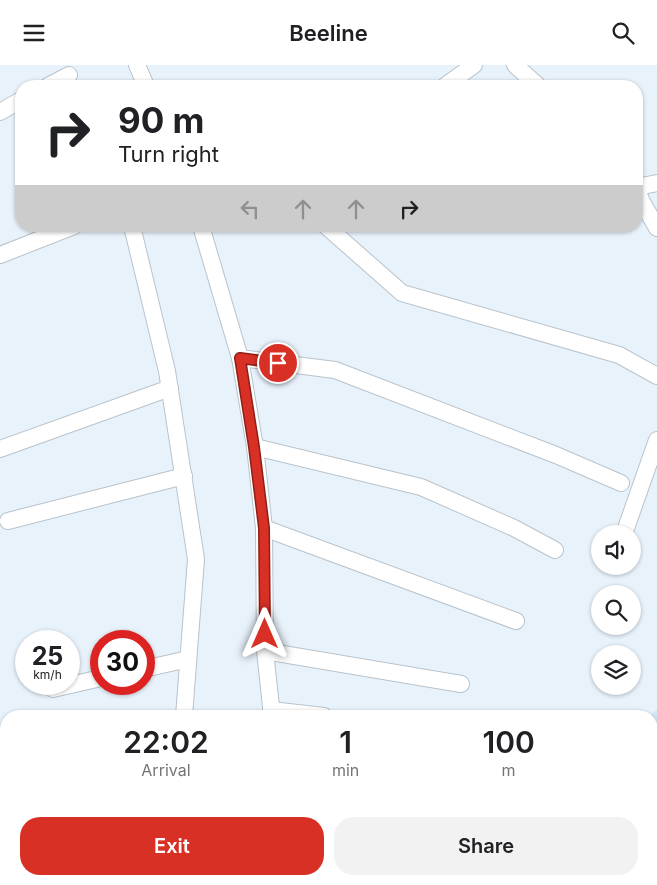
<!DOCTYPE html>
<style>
:root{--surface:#fff;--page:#f2f2f2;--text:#202124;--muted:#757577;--accent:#d93025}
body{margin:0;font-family:Inter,sans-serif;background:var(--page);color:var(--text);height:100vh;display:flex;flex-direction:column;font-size:19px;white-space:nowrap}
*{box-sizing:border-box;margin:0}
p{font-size:16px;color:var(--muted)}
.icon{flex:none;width:28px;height:28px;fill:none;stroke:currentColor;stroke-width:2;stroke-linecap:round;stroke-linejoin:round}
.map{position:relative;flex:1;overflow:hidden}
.side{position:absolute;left:0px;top:645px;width:658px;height:175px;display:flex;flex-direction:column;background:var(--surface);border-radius:20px 20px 0 0;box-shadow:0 1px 4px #0004}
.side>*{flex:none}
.top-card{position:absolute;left:15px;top:15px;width:628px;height:152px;border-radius:20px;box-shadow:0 1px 4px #0004;background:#fff;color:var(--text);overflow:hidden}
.controls{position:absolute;left:591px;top:460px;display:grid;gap:10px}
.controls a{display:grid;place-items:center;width:50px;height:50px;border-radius:50%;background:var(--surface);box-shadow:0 1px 4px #0004;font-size:25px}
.speed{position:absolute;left:15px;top:565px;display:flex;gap:10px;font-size:25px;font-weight:700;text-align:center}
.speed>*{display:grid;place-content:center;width:65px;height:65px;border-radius:50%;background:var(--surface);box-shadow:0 1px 4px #0004;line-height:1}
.speed small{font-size:12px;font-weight:400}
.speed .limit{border:8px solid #d22;background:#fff;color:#111}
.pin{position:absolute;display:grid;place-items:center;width:42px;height:42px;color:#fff;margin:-21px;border:2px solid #fff;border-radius:50%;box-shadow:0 1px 5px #0007}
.me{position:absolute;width:55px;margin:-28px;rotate:0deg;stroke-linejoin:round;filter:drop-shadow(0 0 4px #0008)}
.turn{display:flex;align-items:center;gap:18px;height:105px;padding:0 20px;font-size:22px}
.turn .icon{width:65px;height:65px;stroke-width:2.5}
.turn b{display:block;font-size:35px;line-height:42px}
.lanes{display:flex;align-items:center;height:48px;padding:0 20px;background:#0003;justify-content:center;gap:25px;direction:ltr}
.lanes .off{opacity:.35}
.eta{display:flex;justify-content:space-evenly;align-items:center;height:85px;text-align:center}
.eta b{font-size:30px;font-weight:600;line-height:35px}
.cta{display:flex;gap:10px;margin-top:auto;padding:10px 20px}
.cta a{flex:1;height:58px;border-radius:20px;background:var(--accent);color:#fff;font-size:20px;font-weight:600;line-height:58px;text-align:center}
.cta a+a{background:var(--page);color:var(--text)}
header{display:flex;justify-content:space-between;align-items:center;height:65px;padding:0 20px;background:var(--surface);font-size:22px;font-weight:600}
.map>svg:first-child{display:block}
.built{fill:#d5e6f3}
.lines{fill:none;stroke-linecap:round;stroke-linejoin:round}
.service-casing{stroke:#b9c3cb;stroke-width:11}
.minor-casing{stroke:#b9c3cb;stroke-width:18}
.service{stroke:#fff;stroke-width:9}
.minor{stroke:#fff;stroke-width:16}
.route-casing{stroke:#8d1f18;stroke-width:12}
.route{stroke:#d93025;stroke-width:9}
</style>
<header><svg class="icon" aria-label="menu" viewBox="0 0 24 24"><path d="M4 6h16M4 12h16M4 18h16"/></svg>Beeline<svg class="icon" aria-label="search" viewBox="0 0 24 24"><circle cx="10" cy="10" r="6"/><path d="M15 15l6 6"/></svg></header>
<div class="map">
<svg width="657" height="820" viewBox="0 0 657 820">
<rect width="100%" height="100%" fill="#e8f2fb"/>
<path class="built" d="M657 645V820H65L75 814H651V651H649Z"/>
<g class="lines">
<defs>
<path id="service" d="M227 814 228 820"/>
<g id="minor">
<path d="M137 0 146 21"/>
<path d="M515 0 538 21"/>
<path d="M48 21 69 10"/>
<path d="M445 21 474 0"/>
<path d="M0 47 21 35"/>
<path d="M636 121 641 135 657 163"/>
<path d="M637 122 657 118"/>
<path d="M132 161 167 306 196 494 184 651"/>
<path d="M201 161 240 293 255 382 264 463 265 586 272 651"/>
<path d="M326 161 402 228 619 290 657 311"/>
<path d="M0 190 74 161"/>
<path d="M240 293 335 305 556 390 621 418"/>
<path d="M255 382 421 422 514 463 555 485"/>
<path d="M0 384 170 323"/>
<path d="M8 456 184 411"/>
<path d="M264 463 516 556"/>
<path d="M624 469 657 375"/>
<path d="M265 586 461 619"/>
<path d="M144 604 188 594"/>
<path d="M53 624 101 613"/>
<path d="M271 645 324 651"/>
<path d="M0 677 6 692"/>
<path d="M288 814 289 820"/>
<path d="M0 815 6 810"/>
</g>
</defs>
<use href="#service" class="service-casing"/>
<use href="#minor" class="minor-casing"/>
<use href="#service" class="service"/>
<use href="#minor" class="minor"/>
</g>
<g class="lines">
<defs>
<path id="route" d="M265 569 264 463 254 382 240 293 278 298"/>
</defs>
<use href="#route" class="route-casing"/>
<use href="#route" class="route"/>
</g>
</svg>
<div class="controls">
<a><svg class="icon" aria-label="sound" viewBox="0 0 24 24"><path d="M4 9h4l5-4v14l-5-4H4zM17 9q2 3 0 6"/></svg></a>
<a><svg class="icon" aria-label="search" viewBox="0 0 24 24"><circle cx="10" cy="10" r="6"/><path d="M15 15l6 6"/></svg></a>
<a><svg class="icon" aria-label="layers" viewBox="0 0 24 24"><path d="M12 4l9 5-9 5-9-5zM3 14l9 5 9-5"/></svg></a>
</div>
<div class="speed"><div>25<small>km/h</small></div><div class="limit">30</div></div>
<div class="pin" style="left:278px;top:298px;background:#d93025"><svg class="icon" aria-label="arrive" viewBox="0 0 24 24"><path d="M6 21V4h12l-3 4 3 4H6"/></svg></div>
<svg class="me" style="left:265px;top:569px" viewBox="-20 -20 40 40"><path d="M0-17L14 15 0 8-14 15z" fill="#d93025" stroke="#fff" stroke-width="4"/></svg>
<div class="top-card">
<div class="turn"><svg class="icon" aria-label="right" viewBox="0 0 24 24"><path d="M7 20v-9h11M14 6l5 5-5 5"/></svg><div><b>90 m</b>Turn right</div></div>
<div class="lanes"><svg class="icon off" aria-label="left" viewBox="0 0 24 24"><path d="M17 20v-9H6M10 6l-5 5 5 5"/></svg><svg class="icon off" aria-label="ahead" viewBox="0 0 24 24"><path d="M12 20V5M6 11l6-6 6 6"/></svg><svg class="icon off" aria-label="ahead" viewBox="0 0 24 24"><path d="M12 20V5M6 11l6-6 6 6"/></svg><svg class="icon" aria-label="right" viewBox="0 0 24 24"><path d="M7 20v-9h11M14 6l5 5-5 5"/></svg></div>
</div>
<section class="side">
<div class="eta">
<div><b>22:02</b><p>Arrival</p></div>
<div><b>1</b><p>min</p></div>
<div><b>100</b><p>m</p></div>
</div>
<div class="cta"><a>Exit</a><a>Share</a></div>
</section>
</div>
